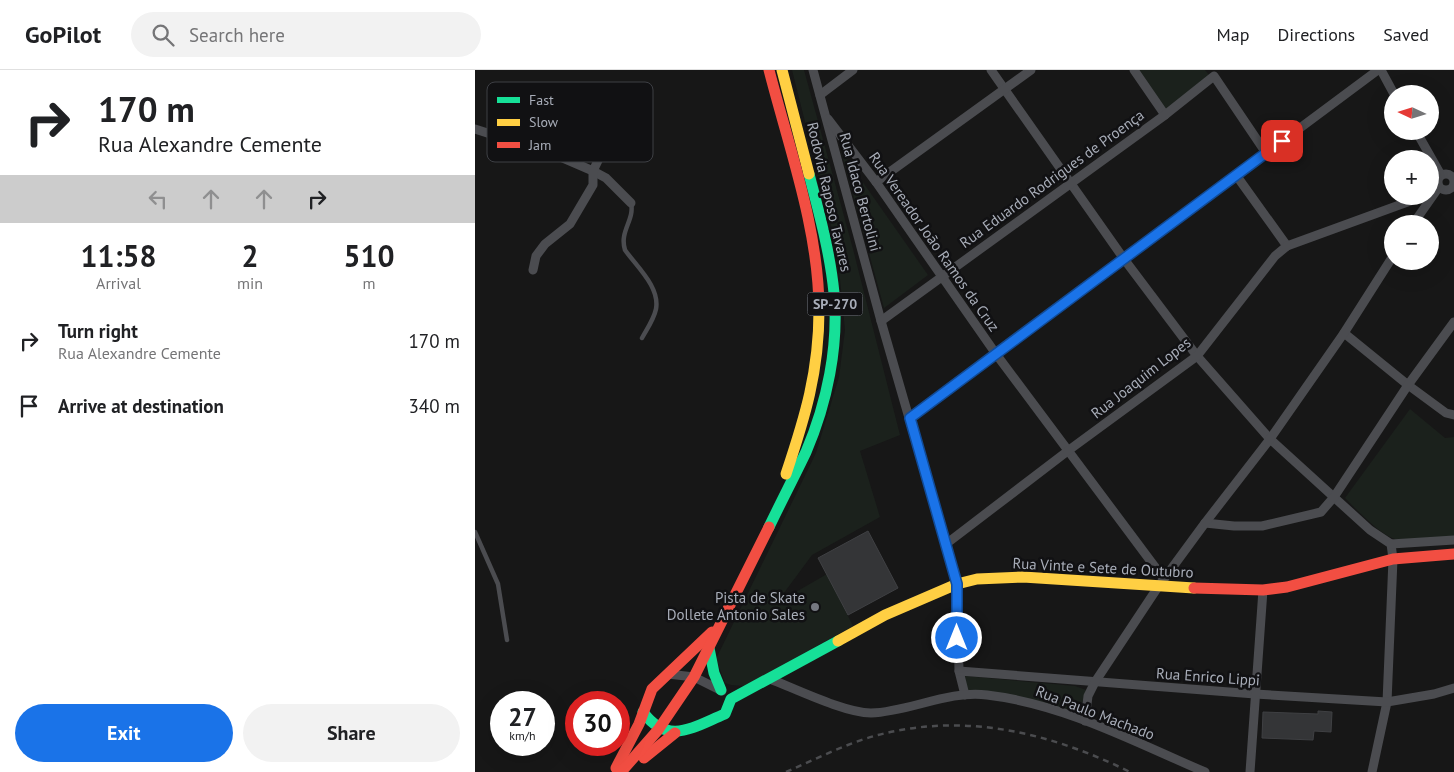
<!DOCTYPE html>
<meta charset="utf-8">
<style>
:root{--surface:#fff;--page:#f2f2f2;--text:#202124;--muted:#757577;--line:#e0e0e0;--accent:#1a73e8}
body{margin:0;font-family:"PT Sans",sans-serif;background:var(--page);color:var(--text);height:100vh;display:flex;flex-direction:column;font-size:19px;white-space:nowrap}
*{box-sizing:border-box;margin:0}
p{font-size:16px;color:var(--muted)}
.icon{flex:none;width:28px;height:28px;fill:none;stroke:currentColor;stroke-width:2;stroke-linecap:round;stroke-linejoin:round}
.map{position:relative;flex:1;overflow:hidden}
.panel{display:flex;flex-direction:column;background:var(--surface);width:475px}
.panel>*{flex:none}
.top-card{background:#fff;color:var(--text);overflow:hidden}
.needle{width:32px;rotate:274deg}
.controls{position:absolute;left:909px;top:15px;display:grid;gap:10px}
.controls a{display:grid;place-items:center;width:55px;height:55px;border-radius:50%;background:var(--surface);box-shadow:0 5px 20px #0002;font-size:25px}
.speed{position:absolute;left:15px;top:621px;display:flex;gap:10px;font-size:25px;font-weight:700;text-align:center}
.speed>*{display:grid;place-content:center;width:65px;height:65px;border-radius:50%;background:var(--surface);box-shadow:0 5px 20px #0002;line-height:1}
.speed small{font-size:12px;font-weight:400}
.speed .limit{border:8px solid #d22;background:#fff;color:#111}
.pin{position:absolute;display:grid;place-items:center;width:42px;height:42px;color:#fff;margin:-21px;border-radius:10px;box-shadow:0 2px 8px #0006}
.me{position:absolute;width:55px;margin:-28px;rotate:0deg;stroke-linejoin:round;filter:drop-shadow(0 0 4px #0008)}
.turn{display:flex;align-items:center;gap:18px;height:105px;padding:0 15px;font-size:22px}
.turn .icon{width:65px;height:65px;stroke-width:2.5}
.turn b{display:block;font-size:35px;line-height:42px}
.lanes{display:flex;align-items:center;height:48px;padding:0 15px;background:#0003;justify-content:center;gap:25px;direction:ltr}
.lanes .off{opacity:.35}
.eta{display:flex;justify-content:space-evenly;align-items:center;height:85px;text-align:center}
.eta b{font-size:30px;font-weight:700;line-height:35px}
.action{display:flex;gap:10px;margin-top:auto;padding:10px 15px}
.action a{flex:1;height:58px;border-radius:30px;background:var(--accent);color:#fff;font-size:20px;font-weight:700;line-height:58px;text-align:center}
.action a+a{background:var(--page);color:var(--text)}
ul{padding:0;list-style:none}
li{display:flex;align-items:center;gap:15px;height:65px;padding:0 15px}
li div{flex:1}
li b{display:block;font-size:19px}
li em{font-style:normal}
header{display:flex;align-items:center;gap:30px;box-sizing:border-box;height:70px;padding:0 25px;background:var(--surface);border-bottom:1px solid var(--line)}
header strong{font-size:24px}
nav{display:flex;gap:28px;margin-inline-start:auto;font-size:18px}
.search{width:350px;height:45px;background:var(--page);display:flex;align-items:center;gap:12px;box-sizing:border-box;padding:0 18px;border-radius:28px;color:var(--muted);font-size:19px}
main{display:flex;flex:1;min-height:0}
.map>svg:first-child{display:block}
.green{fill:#1b211c}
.building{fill:#343537;stroke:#3f4043}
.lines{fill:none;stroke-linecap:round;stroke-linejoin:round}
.lane{stroke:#4b4c50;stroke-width:4.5}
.street{stroke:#4b4c50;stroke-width:9}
.fast{stroke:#16e098;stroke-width:11}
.slow{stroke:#ffcf43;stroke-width:11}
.jam{stroke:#f24e42;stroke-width:11}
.rail{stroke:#4b4c4f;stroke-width:2.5;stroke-dasharray:6 5;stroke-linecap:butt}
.route-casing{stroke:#114b97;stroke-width:12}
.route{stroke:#1a73e8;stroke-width:9}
.poi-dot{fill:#757880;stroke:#111113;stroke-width:2}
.labels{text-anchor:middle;stroke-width:5;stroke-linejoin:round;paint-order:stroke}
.shield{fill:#111113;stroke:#7b7e86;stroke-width:1}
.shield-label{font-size:14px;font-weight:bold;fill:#a8adb8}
.street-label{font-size:15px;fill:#a8adb8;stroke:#111113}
.poi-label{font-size:15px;fill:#a8adb8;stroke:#111113;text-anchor:end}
.key{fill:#111113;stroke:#3e4045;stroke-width:1}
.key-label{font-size:14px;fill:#a8adb8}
</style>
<header>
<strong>GoPilot</strong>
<div class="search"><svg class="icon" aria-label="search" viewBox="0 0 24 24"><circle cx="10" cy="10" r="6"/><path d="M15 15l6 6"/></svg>Search here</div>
<nav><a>Map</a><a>Directions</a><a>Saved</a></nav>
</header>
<main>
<section class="panel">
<div class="top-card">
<div class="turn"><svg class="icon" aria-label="right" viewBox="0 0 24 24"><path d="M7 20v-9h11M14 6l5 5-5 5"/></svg><div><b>170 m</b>Rua Alexandre Cemente</div></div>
<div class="lanes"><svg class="icon off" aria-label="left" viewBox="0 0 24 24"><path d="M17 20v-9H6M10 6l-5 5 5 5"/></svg><svg class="icon off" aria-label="ahead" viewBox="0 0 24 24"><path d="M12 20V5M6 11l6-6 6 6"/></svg><svg class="icon off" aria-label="ahead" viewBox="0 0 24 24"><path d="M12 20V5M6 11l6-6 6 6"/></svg><svg class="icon" aria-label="right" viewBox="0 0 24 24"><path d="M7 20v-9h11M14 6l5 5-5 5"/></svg></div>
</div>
<div class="eta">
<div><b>11:58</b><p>Arrival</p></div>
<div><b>2</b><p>min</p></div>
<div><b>510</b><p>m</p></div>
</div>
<ul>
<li><svg class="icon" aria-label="right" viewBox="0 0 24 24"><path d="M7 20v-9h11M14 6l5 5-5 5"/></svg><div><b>Turn right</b><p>Rua Alexandre Cemente</p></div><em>170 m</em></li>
<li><svg class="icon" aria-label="arrive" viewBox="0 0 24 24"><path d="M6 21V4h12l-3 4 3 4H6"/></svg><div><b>Arrive at destination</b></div><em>340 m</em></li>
</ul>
<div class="action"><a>Exit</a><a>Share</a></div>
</section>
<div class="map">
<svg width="979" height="702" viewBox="0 0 979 702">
<rect width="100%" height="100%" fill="#171717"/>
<g class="green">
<path d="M317 0H329L378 179 425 365 385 381 405 447 337 485 306 527 307 530 352 504 378 556 270 616 256 615 250 613 241 589 341 383 364 307 370 260 362 179Z"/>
<path d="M662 0H730L734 5 689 41Z"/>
<path d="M366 81 453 205 409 238Z"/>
<path d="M935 339 970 368 979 367V466C965 467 930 473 917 468 904 463 881 439 870 428Z"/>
<path d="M490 606 600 616 611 620 605 641H594L492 621Z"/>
</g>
<g class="building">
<path d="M393 461 423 518 373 545 343 488Z"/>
<path d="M843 641 857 642 856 662 839 661 838 670 787 668 788 642 843 644Z"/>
</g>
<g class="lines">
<g class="lane">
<path d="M156 133C160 150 144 161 150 180 162 197 185 217 181 239 179 249 172 259 167 268"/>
<path d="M0 462 23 514 32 570"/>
</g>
<g class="street">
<path d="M338 0 406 251 482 514 484 601 490 625"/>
<path d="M516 0 649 189 722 286 795 369 895 460 916 474 918 489 912 632 897 702"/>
<path d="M659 0 690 45"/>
<path d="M906 0 919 24"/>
<path d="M345 25 378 0"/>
<path d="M353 49 401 112 521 284 689 509"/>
<path d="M0 59 81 85 118 101 131 108 156 133"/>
<path d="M941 61 966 105"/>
<circle cx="971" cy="112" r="8"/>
<path d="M761 105 812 176"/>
<path d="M401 112 556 0"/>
<path d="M938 154 964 117"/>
<path d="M58 200 61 186 70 174 95 154 118 115V101L129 78 130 56"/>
<path d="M406 251 690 45 739 6 791 83"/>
<path d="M869 263 933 315 971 343 979 345"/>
<path d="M435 348 903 0"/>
<path d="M730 453 759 456H787L846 442 859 427 933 315 979 252"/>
<path d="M471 474 594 380 722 286 800 186 812 176 949 126"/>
<path d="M916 474 979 470"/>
<path d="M484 601 780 624 912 632 959 624 979 618"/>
<path d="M193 604 219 607 247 621"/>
<path d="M295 609C321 619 370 643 396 643 434 642 473 620 512 625 589 634 660 672 730 702"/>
<path d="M610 651 613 626 620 612 683 517 730 453 795 369 869 263 918 186"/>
<path d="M775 702 788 520"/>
</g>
<g class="fast">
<path d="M294 457C306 432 319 407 331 382 352 333 364 276 359 223 355 182 344 143 334 104"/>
<path d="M234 578 239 603 246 620"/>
<path d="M168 642C193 676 218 657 250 644L256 629 363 571"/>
</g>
<g class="slow">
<path d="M307 0 334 104"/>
<path d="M311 404C330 347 344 302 344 240"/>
<path d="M363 571 410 545 482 514 502 509 548 507 719 518"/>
</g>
<g class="jam">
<path d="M294 0C314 78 344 160 344 240"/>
<path d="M719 518 788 520 812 517 918 489 979 484"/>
<path d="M169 688 200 663"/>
<path d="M141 698 164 654 177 619 237 562"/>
<path d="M146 702 183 660 219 607 294 457"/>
</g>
<path class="rail" d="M311 702C341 689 372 673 403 665 491 642 576 663 655 702"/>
</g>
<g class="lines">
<defs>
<path id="route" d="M482 568V514L435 348 807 71"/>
</defs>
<use href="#route" class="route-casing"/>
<use href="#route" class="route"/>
</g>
<circle class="poi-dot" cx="340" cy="537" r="5"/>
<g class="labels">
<rect class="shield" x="332.5" y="222.5" width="55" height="23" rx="4"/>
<g class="shield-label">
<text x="360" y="239">SP-270</text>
</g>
<g class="street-label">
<text transform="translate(577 109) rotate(-36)" y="5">Rua Eduardo Rodrigues de Proença</text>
<text transform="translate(385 122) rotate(75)" y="5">Rua Idaco Bertolini</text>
<text transform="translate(354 127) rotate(77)" y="5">Rodovia Raposo Tavares</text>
<text transform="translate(459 172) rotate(55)" y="5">Rua Vereador João Ramos da Cruz</text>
<text transform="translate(666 308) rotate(-38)" y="5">Rua Joaquim Lopes</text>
<text transform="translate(628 498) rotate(3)" y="5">Rua Vinte e Sete de Outubro</text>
<text transform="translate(733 607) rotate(4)" y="5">Rua Enrico Lippi</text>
<text transform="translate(620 643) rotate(21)" y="5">Rua Paulo Machado</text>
</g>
<g class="poi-label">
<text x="330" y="533">Pista de Skate<tspan x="330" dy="17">Dollete Antonio Sales</tspan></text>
</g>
</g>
<rect x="12" y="12" width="166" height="80" rx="8" class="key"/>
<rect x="22" y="27" width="23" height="6" fill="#16e098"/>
<rect x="22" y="49" width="23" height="7" fill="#ffcf43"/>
<rect x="22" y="72" width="23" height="6" fill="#f24e42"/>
<g class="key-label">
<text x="54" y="35">Fast</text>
<text x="54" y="57">Slow</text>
<text x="54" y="80">Jam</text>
</g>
</svg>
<div class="controls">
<a><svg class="needle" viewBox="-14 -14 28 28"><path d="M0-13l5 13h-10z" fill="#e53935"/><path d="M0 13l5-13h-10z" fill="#757577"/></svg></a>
<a>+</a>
<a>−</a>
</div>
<div class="speed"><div>27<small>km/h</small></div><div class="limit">30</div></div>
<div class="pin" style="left:807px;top:71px;background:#d93025"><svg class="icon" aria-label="arrive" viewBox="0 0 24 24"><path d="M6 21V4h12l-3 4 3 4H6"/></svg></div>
<svg class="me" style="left:482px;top:568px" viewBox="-20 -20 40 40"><circle r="17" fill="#1a73e8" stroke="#fff" stroke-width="3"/><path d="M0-11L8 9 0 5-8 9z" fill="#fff"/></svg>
</div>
</main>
